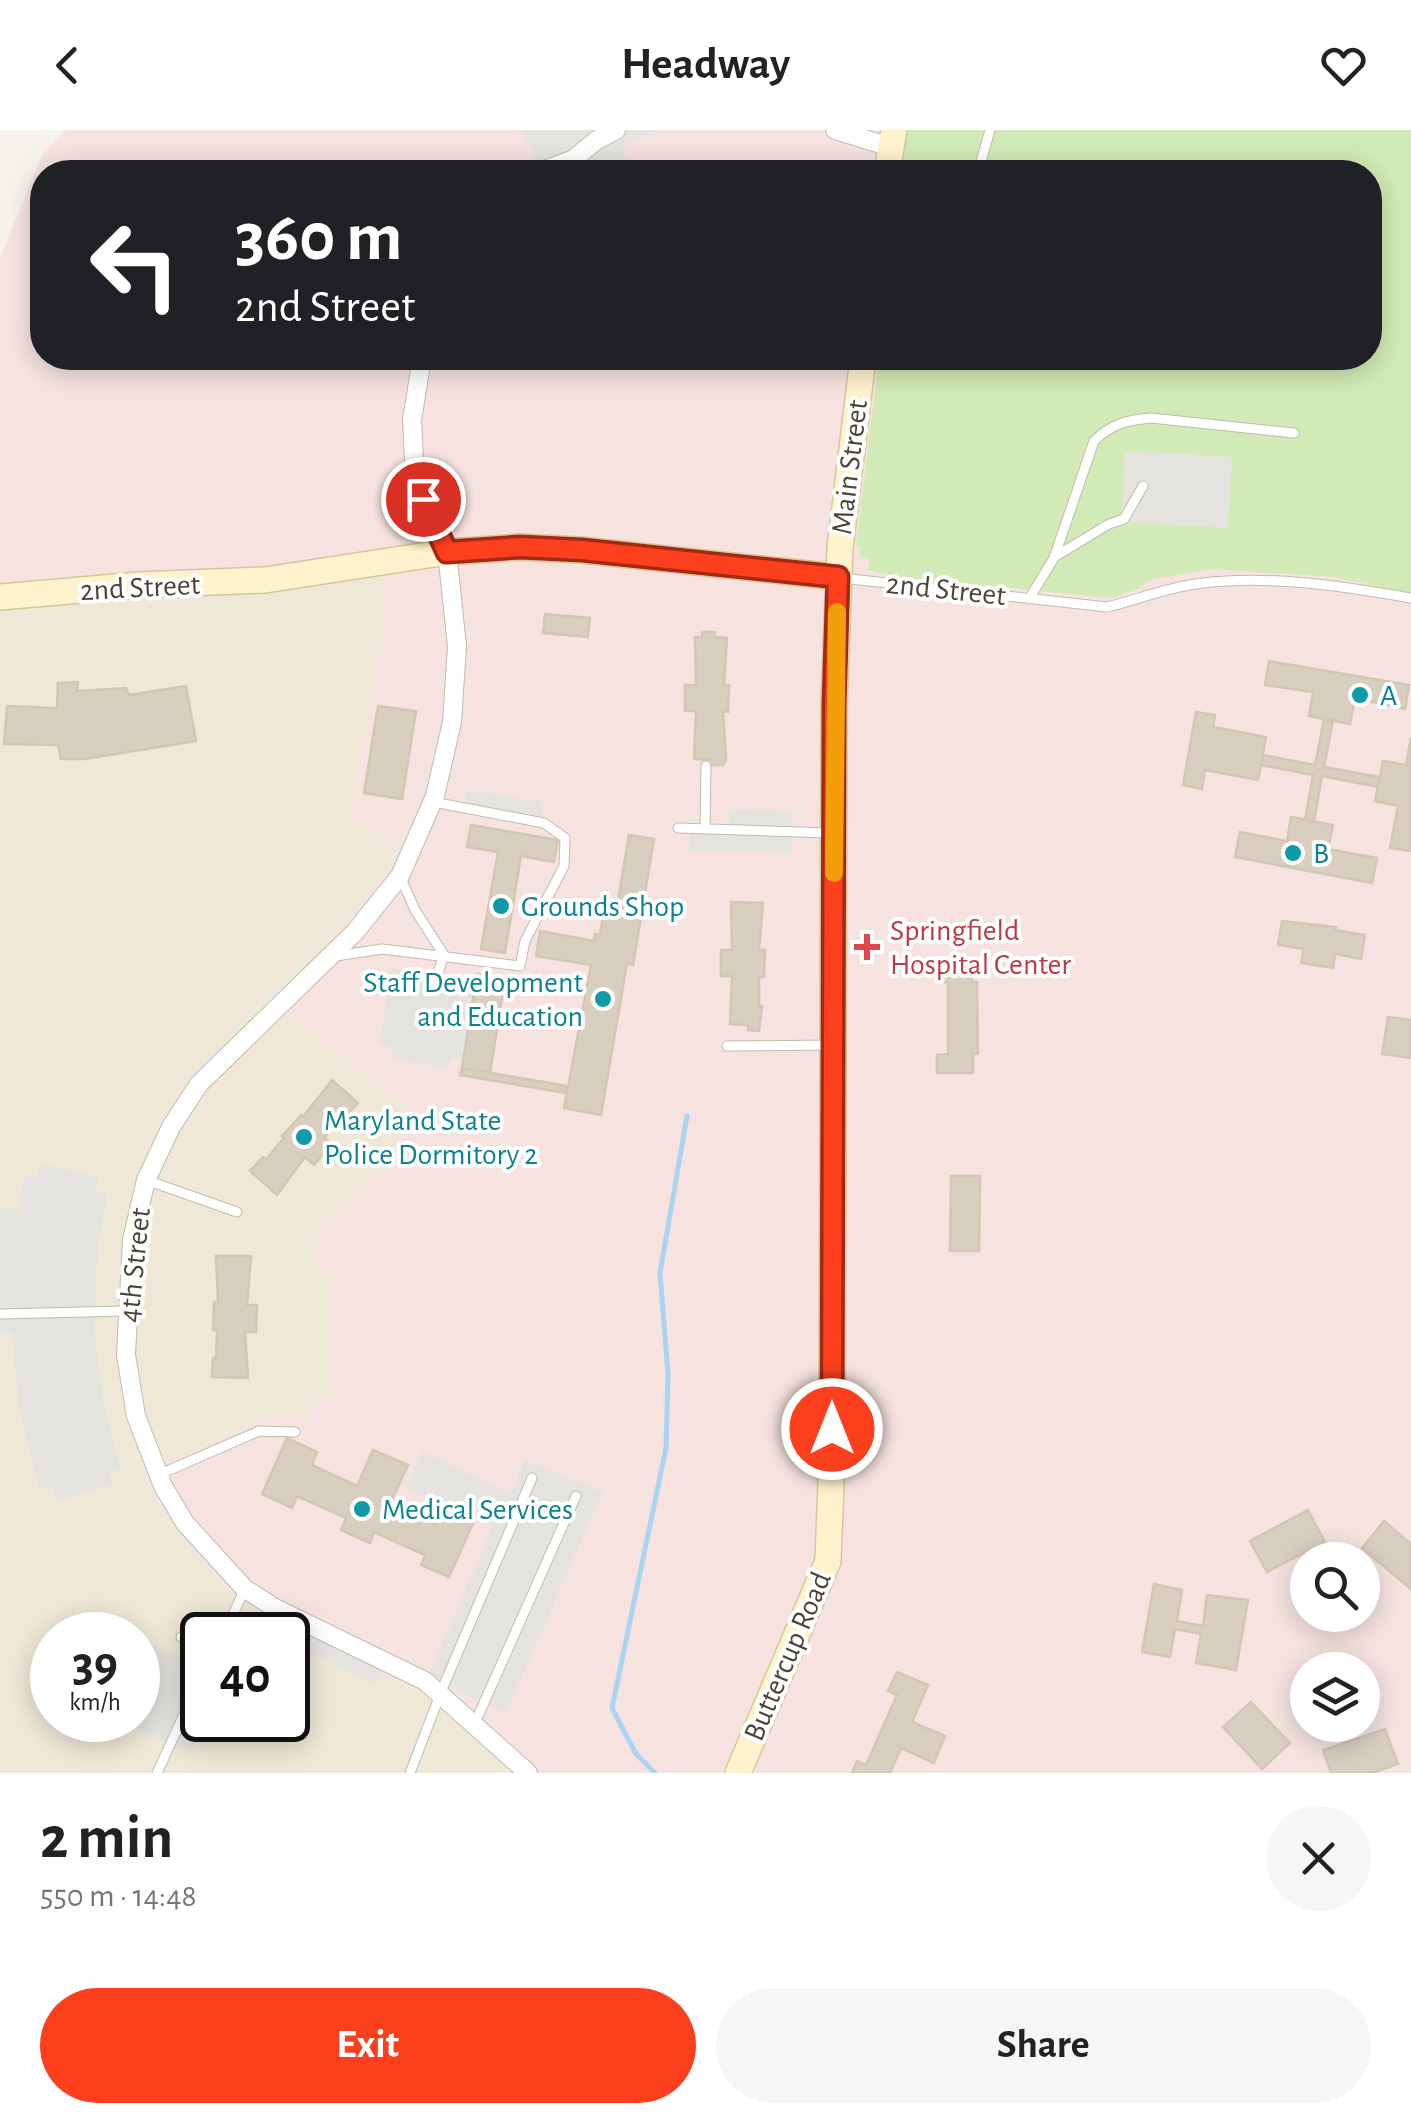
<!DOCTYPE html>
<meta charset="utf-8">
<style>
:root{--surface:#fff;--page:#f6f6f6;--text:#222;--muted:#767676;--accent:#fc3f1d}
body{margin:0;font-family:"Alegreya Sans",sans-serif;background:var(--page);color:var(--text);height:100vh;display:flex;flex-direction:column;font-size:38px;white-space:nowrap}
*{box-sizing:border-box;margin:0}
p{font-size:32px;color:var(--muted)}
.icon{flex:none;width:55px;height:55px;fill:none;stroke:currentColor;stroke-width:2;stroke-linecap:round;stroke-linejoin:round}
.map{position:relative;height:1643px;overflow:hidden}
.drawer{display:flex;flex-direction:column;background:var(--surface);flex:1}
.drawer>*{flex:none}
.banner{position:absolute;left:30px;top:30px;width:1352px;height:210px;border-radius:40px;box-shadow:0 5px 25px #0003;background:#202124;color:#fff;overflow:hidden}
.controls{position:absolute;left:1290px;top:1412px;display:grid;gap:20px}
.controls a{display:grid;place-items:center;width:90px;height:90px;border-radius:50%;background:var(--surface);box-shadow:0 5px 25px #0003;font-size:50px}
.speed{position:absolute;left:30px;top:1482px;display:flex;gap:20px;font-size:50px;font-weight:700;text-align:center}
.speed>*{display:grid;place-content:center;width:130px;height:130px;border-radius:50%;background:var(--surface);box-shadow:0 5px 25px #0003;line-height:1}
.speed small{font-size:25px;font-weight:400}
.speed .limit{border:5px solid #111;border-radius:15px;background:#fff;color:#111}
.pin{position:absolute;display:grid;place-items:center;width:85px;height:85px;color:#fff;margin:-42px;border:5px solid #fff;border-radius:50%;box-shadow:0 2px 10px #0007}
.me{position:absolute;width:110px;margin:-55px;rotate:0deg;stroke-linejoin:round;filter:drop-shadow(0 0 8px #0008)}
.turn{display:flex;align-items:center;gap:35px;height:210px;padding:0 40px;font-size:45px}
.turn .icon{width:130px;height:130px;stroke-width:2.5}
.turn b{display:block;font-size:70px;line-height:85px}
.round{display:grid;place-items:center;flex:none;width:105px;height:105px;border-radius:52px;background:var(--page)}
.headline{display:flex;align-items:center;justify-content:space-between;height:170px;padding:0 40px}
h1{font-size:60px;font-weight:700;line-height:75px}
.button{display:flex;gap:20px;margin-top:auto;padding:20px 40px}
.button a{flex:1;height:115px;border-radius:60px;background:var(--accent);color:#fff;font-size:40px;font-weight:700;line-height:115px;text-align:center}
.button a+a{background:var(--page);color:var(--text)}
header{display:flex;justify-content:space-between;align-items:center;height:130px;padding:0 40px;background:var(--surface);font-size:45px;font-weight:700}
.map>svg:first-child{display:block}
.education{fill:#efe8d6;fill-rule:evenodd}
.medical{fill:#f6e3e0;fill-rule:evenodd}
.green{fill:#d2eab5}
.parking{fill:#e5e3e0}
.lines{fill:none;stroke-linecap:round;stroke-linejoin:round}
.stream{stroke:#a9d4f2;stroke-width:5}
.building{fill:#d8cfc1;stroke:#d3c7b4;stroke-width:2.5}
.lane-casing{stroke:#c2bbae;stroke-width:11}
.street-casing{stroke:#c2bbae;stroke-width:20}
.secondary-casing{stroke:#d6c79b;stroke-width:28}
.lane{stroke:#fff;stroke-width:9}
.street{stroke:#fff;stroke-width:18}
.secondary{stroke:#fff3cd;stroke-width:25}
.route-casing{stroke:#a42913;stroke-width:25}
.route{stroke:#fc3f1d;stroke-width:18}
.slow{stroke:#f59e0b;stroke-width:18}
.culture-dot{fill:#0f9aa8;stroke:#fff;stroke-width:4}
.health-dot{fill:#e0444e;stroke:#fff;stroke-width:4}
.labels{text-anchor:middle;stroke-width:8;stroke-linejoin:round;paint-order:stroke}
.street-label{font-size:30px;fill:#4b4439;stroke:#fff}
.culture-label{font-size:30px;fill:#0d838f;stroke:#fff;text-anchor:start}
.health-label{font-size:30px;fill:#be3a42;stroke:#fff;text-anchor:start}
</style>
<header><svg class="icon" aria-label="back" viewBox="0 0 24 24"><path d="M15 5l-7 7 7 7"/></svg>Headway<svg class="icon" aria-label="heart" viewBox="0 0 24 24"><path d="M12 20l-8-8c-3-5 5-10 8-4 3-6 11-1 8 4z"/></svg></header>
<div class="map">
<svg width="1411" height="1643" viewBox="0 0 1411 1643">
<rect width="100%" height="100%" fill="#f6f3ec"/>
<path class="education" d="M386 440 382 509 399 719 379 753 340 800 271 868 409 982 386 1033 320 1097 315 1115V1138L332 1139 331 1267 306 1291 282 1285 261 1289 176 1329 141 1337 164 1384 223 1454 269 1488 419 1561 456 1588 515 1643H0V475ZM52 1505H138V1590H52ZM202 1505H288V1590H202Z"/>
<path class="medical" d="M66 0H1411V1643H515L456 1588 419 1561 269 1488 223 1453 190 1417 164 1384 141 1336 162 1326 176 1329 261 1289 282 1285 306 1291 317 1268 331 1267 332 1140 315 1139V1115L320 1097 386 1033 409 983 271 868 340 800 378 753 399 720 349 685 382 509 386 441 0 475V128L42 25ZM42 42H1370V228H42ZM1308 1430H1362V1485H1308ZM1308 1540H1362V1595H1308Z"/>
<path class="green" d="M906 0H1411V464L1336 447 1211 439 1153 449 1137 459 1111 468 897 447 868 440 869 428 859 426 861 416 856 415 879 228H1370V42H900Z"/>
<g class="parking">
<path d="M520 0H658L623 15 626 42H541Z"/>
<path d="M1125 321 1232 327 1228 398 1122 392Z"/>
<path d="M467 660 543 672 540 692 464 678Z"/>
<path d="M729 680 793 681 792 723 689 721 690 699H729Z"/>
<path d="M392 838 476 853 462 928 451 927 448 938 391 928 393 917 379 914Z"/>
<path d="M40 1034 99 1047 96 1061 107 1064 98 1115 94 1199 104 1275 121 1338 109 1343 113 1354 56 1371 53 1358 39 1359 19 1278 12 1203H0V1079H19L24 1045 37 1047Z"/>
<path d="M422 1322 511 1363 525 1330 603 1362 506 1583 428 1546 493 1396 406 1359Z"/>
<path d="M279 1480 385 1532 374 1554 288 1512V1505L268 1503Z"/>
<path d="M148 1513 202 1537V1590H206L192 1622 140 1600 133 1590H138V1536Z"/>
</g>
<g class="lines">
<path class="stream" d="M655 1643 636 1624 612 1578 666 1318 668 1244 660 1143 687 986"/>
</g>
<g class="building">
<path d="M545 484 590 488 588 507 543 503Z"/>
<path d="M702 502H715V507L727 508 724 555H729L728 582H723L726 630 723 635H712V630L694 629 696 581H685V555H696L695 507H702Z"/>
<path d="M1269 531 1409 555 1405 579 1355 568 1350 594 1309 586 1313 562 1265 555Z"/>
<path d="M78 552 77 561 126 558 129 565 186 556 196 611 85 629H61L58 615 4 614 7 576 57 578 58 553Z"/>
<path d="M378 576 416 581 402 669 364 663Z"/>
<path d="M1196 582 1215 585 1213 597 1266 607 1258 650 1205 640 1202 659 1183 655Z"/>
<path d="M1324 589 1333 591 1324 637 1380 647 1378 657 1322 646 1314 691 1305 690 1313 645 1261 635 1263 625 1315 635Z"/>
<path d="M1411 608V721L1390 718 1398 676 1375 671 1383 631 1406 635Z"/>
<path d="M1291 687 1333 695 1328 719 1377 728 1372 753 1235 727 1240 702 1287 711Z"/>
<path d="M471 695 558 710 554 732 521 726 505 823 481 819 498 722 467 717Z"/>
<path d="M629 705 654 709 633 835 627 833 601 985 564 978 591 835 536 826 540 801 594 811 595 804 600 805 603 787 615 789Z"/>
<path d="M731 772 763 773 759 820H765L764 847H759V876H762L759 901 748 900V895L730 894 732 846H721V820H732Z"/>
<path d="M1282 791 1336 797 1335 800 1365 805 1361 829 1335 824 1333 838 1301 833 1304 819 1278 815Z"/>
<path d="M939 833H972V852H977L978 924H973V943H937V925L948 924V852H939Z"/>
<path d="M477 844 505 849 490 943 462 938Z"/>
<path d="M1388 887 1411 890V928L1382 924Z"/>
<path d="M462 938 567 956 566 963 460 945Z"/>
<path d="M332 950 358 973 324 1008 332 1014 314 1035 305 1027 277 1065 250 1041 263 1027 266 1029 284 1008 282 1006 301 985 303 987Z"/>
<path d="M951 1046H980L979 1121H950Z"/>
<path d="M216 1126H251L247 1175H257L256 1202H245L248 1248 212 1247 213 1228H216L217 1201 213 1200 214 1172H218Z"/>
<path d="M287 1308 317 1322 312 1335 357 1356 373 1320 408 1335 390 1374 436 1395 443 1380 473 1393 449 1447 421 1435 425 1425 374 1402 370 1413 341 1400 346 1388 297 1366 292 1378 262 1364Z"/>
<path d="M1308 1380 1325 1412 1267 1442 1250 1411Z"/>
<path d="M1384 1391 1411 1414V1459L1362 1418Z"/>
<path d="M1154 1454 1182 1460 1177 1491 1203 1496 1207 1465 1248 1470 1236 1540 1196 1533 1201 1504 1175 1499 1170 1527 1142 1522Z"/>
<path d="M897 1542 928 1555 912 1592 945 1606 934 1633 901 1618 890 1643H852L857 1631 866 1635 897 1565 888 1561Z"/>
<path d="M1251 1572 1290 1613 1262 1639 1223 1597Z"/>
<path d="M1385 1599 1398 1634 1372 1643H1331L1323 1620Z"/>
</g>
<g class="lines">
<defs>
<g id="lane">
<path d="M978 42 990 0"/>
<path d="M1056 426 1109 394 1124 389 1143 356"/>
<path d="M841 448 1107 477C1137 470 1165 458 1196 454 1266 444 1342 456 1411 468"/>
<path d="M1029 469 1054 428 1094 311C1112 294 1126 290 1151 288L1294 303"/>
<path d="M678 698 830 703"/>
<path d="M705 699 706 636"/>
<path d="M400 746 415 780 444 825 435 853"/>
<path d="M336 826 382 819 520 836 525 811 564 736 565 708 544 693 433 672"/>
<path d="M727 916 830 915"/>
<path d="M146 1050 237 1082"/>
<path d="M0 1184 126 1181"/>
<path d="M158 1345 259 1301 295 1302"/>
<path d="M223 1505 245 1459"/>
<path d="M181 1507 224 1501"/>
<path d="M475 1593 576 1366"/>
<path d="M157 1643 202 1546"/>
<path d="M410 1643 441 1562 532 1348"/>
</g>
<g id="street">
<path d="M835 0 890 17"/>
<path d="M539 42 572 30 597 10 616 0"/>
<path d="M422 228 412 290 415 349 447 422 457 516 452 592 435 666 400 746 355 802 199 954 171 997 146 1050 132 1110 126 1225 136 1286 163 1356 185 1393 245 1459 275 1478 425 1551 528 1643"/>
</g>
<g id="secondary">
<path d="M887 42 894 0"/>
<path d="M0 467 138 455 265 450 447 422 520 417 581 420 838 447"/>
<path d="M738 1643 828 1431 832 1328 834 574 840 418 863 228"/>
</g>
</defs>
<use href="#lane" class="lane-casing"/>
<use href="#street" class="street-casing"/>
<use href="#secondary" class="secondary-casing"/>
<use href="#lane" class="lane"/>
<use href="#street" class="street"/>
<use href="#secondary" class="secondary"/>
</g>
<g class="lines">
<defs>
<path id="route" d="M423 369 447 422 520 417 582 420 838 447 834 574 832 1299"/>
</defs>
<use href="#route" class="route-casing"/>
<use href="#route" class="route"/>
<path class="slow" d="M834 743 837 482"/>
</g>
<g class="culture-dot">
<circle cx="1360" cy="565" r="10"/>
<circle cx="1293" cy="723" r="10"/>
<circle cx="501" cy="776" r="10"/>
<circle cx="603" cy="869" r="10"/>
<circle cx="304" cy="1007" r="10"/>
<circle cx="362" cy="1379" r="10"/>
</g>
<path class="health-dot" d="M862 802h10v10h10v10h-10v10h-10v-10h-10v-10h10z"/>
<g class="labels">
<g class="street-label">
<text transform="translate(849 337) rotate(-83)" y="10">Main Street</text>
<text transform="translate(140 457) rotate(-3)" y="10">2nd Street</text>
<text transform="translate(946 459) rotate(6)" y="10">2nd Street</text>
<text transform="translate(134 1135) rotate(-84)" y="10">4th Street</text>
<text transform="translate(787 1526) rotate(-67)" y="10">Buttercup Road</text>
</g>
<g class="culture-label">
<text x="1380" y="575">A</text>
<text x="1313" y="733">B</text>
<text x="521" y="786">Grounds Shop</text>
<text x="583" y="862" text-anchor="end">Staff Development<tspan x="583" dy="34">and Education</tspan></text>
<text x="324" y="1000">Maryland State<tspan x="324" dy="34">Police Dormitory 2</tspan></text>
<text x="382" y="1389">Medical Services</text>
</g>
<g class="health-label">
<text x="890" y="810">Springfield<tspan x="890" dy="34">Hospital Center</tspan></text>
</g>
</g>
</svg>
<div class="controls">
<a><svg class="icon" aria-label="search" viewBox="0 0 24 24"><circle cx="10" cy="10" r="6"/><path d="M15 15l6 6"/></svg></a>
<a><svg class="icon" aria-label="layers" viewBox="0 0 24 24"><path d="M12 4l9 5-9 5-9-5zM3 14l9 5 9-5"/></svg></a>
</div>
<div class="speed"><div>39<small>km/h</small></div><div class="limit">40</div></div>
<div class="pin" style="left:423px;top:369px;background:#d93025"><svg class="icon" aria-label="arrive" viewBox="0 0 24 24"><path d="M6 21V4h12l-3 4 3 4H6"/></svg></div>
<svg class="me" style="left:832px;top:1299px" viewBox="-20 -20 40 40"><circle r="17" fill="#fc3f1d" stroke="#fff" stroke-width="3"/><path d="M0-11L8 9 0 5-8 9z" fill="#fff"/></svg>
<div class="banner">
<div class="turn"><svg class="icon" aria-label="left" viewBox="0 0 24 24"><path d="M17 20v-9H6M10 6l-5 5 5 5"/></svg><div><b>360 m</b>2nd Street</div></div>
</div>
</div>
<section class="drawer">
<div class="headline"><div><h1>2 min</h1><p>550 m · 14:48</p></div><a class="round"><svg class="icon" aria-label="close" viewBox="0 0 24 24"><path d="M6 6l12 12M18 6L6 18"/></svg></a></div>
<div class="button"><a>Exit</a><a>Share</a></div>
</section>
